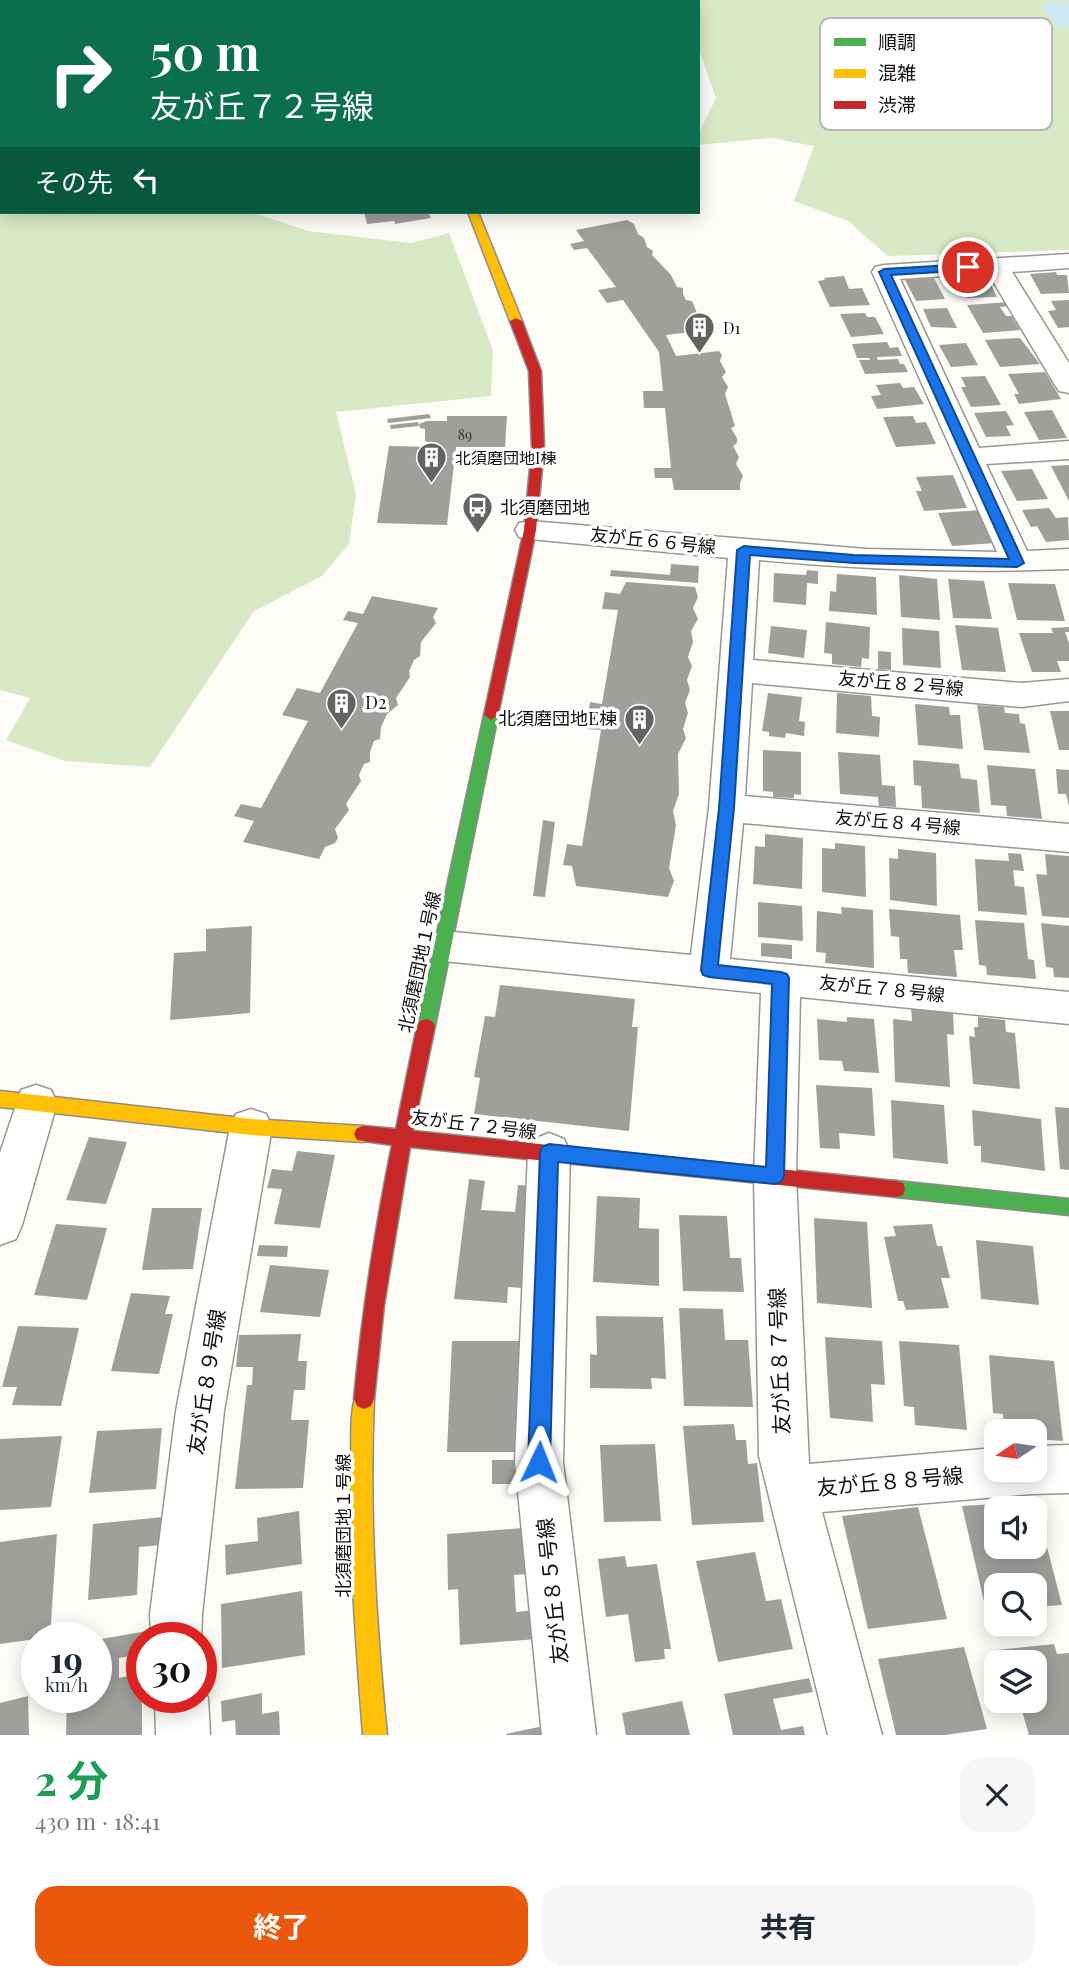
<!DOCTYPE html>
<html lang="ja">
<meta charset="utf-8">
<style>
:root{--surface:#fff;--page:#f6f6f7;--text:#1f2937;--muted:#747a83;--accent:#ea580c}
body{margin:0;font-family:"Playfair Display","Noto Sans JP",serif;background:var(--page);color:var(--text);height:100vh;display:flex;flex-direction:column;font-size:26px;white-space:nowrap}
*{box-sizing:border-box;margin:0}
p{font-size:23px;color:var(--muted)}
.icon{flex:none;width:38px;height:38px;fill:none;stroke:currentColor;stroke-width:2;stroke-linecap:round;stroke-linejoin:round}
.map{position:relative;height:1735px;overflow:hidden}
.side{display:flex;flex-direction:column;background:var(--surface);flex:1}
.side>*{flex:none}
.hud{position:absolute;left:0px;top:0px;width:700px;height:214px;box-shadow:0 4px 18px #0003;background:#0b6e4f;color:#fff;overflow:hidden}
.needle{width:46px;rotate:257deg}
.tools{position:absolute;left:984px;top:1419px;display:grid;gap:14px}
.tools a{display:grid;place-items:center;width:63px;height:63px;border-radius:14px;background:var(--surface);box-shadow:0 4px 18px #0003;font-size:35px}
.speed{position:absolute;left:21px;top:1622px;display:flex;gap:14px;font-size:35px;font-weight:700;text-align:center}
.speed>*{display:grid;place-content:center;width:91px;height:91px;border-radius:50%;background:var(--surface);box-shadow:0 4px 18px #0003;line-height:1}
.speed small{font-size:18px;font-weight:400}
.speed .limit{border:10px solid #d22;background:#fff;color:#111}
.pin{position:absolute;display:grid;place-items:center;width:60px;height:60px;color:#fff;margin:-30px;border:4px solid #fff;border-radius:50%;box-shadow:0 2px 7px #0007}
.me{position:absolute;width:77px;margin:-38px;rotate:2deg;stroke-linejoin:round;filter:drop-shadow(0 0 5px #0008)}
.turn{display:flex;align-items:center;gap:24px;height:147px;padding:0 35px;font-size:32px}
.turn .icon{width:91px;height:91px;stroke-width:2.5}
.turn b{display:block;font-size:49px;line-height:60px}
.then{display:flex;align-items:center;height:66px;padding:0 35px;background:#0003;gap:14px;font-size:26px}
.round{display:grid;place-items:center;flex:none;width:74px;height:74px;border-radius:21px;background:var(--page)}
.summary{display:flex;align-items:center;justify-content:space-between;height:119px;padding:0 35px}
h1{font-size:42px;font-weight:700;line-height:52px;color:#1e9e55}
.primary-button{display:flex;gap:14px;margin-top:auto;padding:14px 35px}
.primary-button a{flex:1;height:80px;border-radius:21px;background:var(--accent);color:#fff;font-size:28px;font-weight:700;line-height:80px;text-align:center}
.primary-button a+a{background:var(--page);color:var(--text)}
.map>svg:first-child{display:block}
.forest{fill:#d8eac5}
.water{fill:#cde8f7}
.building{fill:#a19f9c}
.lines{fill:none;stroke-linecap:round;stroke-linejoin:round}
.street-casing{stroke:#979795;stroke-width:3}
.fast-casing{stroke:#8e8d8b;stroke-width:3}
.slow-casing{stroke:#8e8d8b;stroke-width:3}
.jam-casing{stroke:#8e8d8b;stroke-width:3}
.street{fill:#fffffe;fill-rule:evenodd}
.fast{fill:#4caf50;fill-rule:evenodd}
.slow{fill:#ffc107;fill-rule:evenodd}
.jam{fill:#c62828;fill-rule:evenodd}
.route{fill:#1a73e8;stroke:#114b97;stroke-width:2}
.labels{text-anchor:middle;stroke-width:7;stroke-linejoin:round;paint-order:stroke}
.number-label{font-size:14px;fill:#353434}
.far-poi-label{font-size:16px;fill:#111;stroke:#fff;text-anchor:start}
.poi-label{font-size:18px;fill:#111;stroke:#fff;text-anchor:start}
.street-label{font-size:18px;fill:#111;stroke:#fff}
.near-street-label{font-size:21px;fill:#111;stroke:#fff}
.key{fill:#fff;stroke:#b8b8b8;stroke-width:2}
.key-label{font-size:19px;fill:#111}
</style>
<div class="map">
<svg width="1069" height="1735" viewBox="0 0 1069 1735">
<rect width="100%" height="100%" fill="#fdfcf7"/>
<g class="forest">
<path d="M672 0H1069V250L888 256 848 221 794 201 814 146 771 138 698 145V135L716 98 698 47V2Z"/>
<path d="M0 24 2 212H251L308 231 411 243 449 233 493 350 491 396 336 412 356 494 349 544 322 576 254 611 150 767 65 761 6 740 30 698 0 690Z"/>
</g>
<path class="water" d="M1051 2 1069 3V28L1053 25 1052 18 1041 8Z"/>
<g class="building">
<path d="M364 212H428L431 218 395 224 394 221 367 224Z"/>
<path d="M627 220 634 224 638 234 644 238 647 247 653 251 652 255 671 275 677 287 683 288V294L686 300 692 301 697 313 704 318 708 330 666 335 676 356 719 351 722 355 720 361 726 372 722 377 728 387 725 394 735 426 731 428 737 438V443L733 446 739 457 736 464 743 476 740 483V490H674L672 478H655L654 468H671L665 408H644L643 391H663L659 352 623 300 607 303 598 290 616 287 587 248 574 250 570 244 584 241 576 230Z"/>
<path d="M1056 272 1057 275H1067L1069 293 1041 294 1030 274Z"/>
<path d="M986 274 997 297 967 298 958 283 966 282 962 275Z"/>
<path d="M844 276 849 289 862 288 870 305 830 307 818 281 825 280 824 278Z"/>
<path d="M934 278 945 299 916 301 905 280Z"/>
<path d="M1069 300V327L1058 328 1048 311 1056 310 1051 301Z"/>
<path d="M1009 302 1011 306 1000 307 1006 316H1012L1020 330 983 333 967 305Z"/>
<path d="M947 308 957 328 931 327 923 309Z"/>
<path d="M865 313 867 317H875L884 334 851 337 840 314Z"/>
<path d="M1020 338 1040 364 1000 367 985 340Z"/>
<path d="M887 342 890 348 898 347 902 356 877 357 878 360 898 359 900 364H904L908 372 865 374 859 360H870L869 358H857L852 344Z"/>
<path d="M966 343 978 365 951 367 939 345Z"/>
<path d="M1045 372 1061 399 1019 404 1014 394H1019L1008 374Z"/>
<path d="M985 376 1001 405 971 407 961 387H966L961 377Z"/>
<path d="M900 383 903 388 914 387 924 404 877 409 871 396 881 395 876 385Z"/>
<path d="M1052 410 1067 438 1039 440 1024 412Z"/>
<path d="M1006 411 1014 425 1006 426 1011 436 986 437 974 413Z"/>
<path d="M429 414 431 418 388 423 387 419Z"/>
<path d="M447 416H507L505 447H456L447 525 377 523 389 446 438 447 425 441V429L420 428 419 424 427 421H447Z"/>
<path d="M913 416 916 423 926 422 936 444 896 447 883 417Z"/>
<path d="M418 422 419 426 391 429 390 425Z"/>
<path d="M1069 465V501L1051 466Z"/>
<path d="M1032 469 1048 499 1017 501 1001 471Z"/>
<path d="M953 475 967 508 924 511 916 491H922L916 477Z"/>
<path d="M1049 508 1056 518 1068 517 1069 540 1046 542 1037 526 1031 527 1022 510Z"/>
<path d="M981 510 996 543 952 546 938 513Z"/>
<path d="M671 564 699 566 698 583 610 576 611 570 670 575Z"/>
<path d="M807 570 818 571V584L807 583 806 605 773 602 774 573 806 575Z"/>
<path d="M837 574 876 577 877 615 829 611 830 591 836 592Z"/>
<path d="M899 575 937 579 940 620 901 617Z"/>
<path d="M948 579 984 581 992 619 953 618Z"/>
<path d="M626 582 695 587 698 597 693 608 698 619 691 631 693 642 688 657 692 666 687 680 690 690 685 703 688 713 683 729 686 738 678 754 679 794 673 811 676 825 669 868 674 881 668 897 576 886 572 866 563 865 567 844 582 846 601 730 586 729 590 702 602 704 618 610 602 609 605 592 620 594Z"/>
<path d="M1008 583 1055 584 1065 621 1017 620Z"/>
<path d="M372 596 438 608 433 617 436 623 421 642 420 656 414 660 409 671 410 677 396 698 398 705 387 714 381 727 380 739 374 741 370 752V762L364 764 359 775 361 781 346 804 349 810 335 829 338 838 335 843 325 847 319 859 243 842 254 821 234 816 241 804 261 808 308 721 282 715 297 688 320 693 358 623 343 620 348 611 363 614Z"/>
<path d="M826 622 870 627 869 659 862 658 861 667 832 664V654L824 653Z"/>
<path d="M955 625 998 628 1006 672 962 670Z"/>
<path d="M771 626 807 630 804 658 768 653Z"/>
<path d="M1069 627V632H1065L1069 643V661H1057L1061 672H1032L1019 633H1053L1051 628Z"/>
<path d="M902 628 939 631 941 668 903 665Z"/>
<path d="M878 651 891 652V670L878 669Z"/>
<path d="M768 693 802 697 799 721 805 722 804 736 786 733 785 738 769 736V732L762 731Z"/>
<path d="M837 693 871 696 872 716 880 717 879 737 836 733Z"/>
<path d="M915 704 949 707 950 715H960L963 749 918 745Z"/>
<path d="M977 705 1004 707 1005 713 1019 714 1020 723 1025 724 1030 753 984 750Z"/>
<path d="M1050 711H1069V750H1059Z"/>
<path d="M763 750 801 752V795L794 794V798L773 797V792L763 791Z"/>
<path d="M838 752 880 755 882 785 895 786 896 807 879 806 878 797 840 794Z"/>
<path d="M913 760 959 764 961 778 977 780 980 813 922 808 921 786 914 785Z"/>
<path d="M987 765 1035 769 1042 819 1007 816 1006 806 991 805Z"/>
<path d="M1056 769 1069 770V806L1066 794H1058Z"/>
<path d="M543 820 555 822 545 897 533 896Z"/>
<path d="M765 834 803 838 802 889 753 884 755 846 765 847Z"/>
<path d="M835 843 865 846 866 897 822 892V848L835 849Z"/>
<path d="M898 849 936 853 937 906 890 900 889 858 898 859Z"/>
<path d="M1008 853 1021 854 1024 871 1013 870 1015 886 1024 887 1027 915 978 911 975 859 1009 861Z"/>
<path d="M1045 854 1069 856V918L1042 916 1036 874 1047 875Z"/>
<path d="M758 902 802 906 803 941 758 937Z"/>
<path d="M841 907 873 910 874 968 825 963 826 953 816 952 817 911 842 914Z"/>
<path d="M889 909 960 915 963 950H954L957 977 908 973 907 959H900L899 937 891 936Z"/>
<path d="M975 920 1024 923 1028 959 1034 960 1036 979 987 975 986 966 979 965Z"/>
<path d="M1041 923 1069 926V978L1054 977 1053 968 1046 967Z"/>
<path d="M252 926 250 1013 170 1020 174 953 206 951V929Z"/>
<path d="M761 943 792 945V959L761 956Z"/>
<path d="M500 985 635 999 632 1027H638L629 1131 474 1114 480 1078 474 1077 485 1016 495 1017Z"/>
<path d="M911 1007 953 1012 954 1035 947 1034 950 1087 895 1082 893 1019 912 1021Z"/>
<path d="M847 1017 874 1019 879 1073 844 1071 842 1061 819 1060 817 1019 847 1022Z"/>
<path d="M978 1017 1005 1020 1006 1032 1015 1033 1020 1089 973 1084 969 1036 975 1037 974 1027H978Z"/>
<path d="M816 1085 872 1088 875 1136 839 1133 840 1149 820 1148Z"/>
<path d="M891 1100 944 1105 948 1164 893 1158Z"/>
<path d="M1055 1107 1069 1108V1170L1060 1169Z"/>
<path d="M972 1110 1041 1119 1045 1171 981 1162V1146H974Z"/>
<path d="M89 1137 127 1142 106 1204 66 1200Z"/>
<path d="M297 1151 335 1155 320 1228 274 1224 282 1189 267 1188 272 1169 292 1171Z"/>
<path d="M469 1179 485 1181 481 1210 515 1212 518 1185 531 1186 523 1288 508 1287 507 1303 454 1299Z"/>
<path d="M597 1196 640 1198 639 1228 659 1229V1286L593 1282Z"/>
<path d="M152 1208H202L193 1269 142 1270Z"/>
<path d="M679 1215 727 1216 730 1258H741L744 1292 683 1291Z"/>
<path d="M814 1218 867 1222 872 1308 817 1303Z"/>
<path d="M56 1224 107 1228 87 1300 34 1295Z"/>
<path d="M932 1224 937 1246H942L950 1278H941L949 1308 906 1310 903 1301H898L884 1237 896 1236 893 1226Z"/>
<path d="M976 1240 1033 1246 1039 1305 981 1299Z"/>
<path d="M259 1245 288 1246 287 1257 257 1256Z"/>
<path d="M270 1265 329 1270 320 1317 260 1312Z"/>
<path d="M131 1293 170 1296 165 1314H173L159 1374 111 1371Z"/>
<path d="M679 1308 723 1309 725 1340H748L753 1407 684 1406Z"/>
<path d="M596 1316 663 1317 666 1379 651 1378 652 1389 590 1388V1354L597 1355Z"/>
<path d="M18 1326 79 1328 61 1406 12 1405 17 1387H2Z"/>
<path d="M301 1334 298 1361H307L305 1390H294L291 1420H309L303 1488 235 1489 247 1385H252L253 1367H236L239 1335Z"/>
<path d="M825 1337 882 1341 885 1385 871 1384 873 1422 830 1418Z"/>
<path d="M452 1341H522L520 1452H447Z"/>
<path d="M899 1341 959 1345 967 1430 915 1425 914 1407 904 1406Z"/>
<path d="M989 1355 1054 1361 1063 1441 1034 1439V1432H1004L1003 1414 993 1413Z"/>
<path d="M734 1424 736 1440H746L748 1464 757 1463 764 1522 692 1525 683 1426Z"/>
<path d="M162 1428 156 1489 89 1493 97 1431Z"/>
<path d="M62 1436 51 1507 0 1510V1439Z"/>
<path d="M655 1444 661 1521 604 1522 600 1445Z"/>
<rect x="492" y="1460" width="37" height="24"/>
<path d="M1027 1502 1029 1508H996V1547H1034L1035 1534 1039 1548 1047 1547 1062 1605 1034 1607V1586H996V1609L986 1610 962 1506Z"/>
<path d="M918 1507 947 1619 868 1629 842 1516Z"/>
<path d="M299 1511 302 1564 226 1575 225 1545 258 1541 257 1518Z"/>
<path d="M173 1516 161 1545 139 1547 137 1595 88 1600 93 1524Z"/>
<path d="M535 1527 539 1573 514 1575 516 1612 535 1610 537 1639 460 1645 458 1589 448 1590 447 1534Z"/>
<path d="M57 1534 50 1637 0 1644V1542Z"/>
<path d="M755 1552 766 1601 781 1599 793 1649 718 1662 696 1561Z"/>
<path d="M625 1556 627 1567 657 1564 671 1649H664L665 1659 635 1662 628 1614 606 1617 598 1559Z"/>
<path d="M302 1591 305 1655 222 1668 221 1604Z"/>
<path d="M164 1628 165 1638H142V1654L119 1658V1678L142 1673V1735H66L67 1698H96V1640Z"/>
<path d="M1054 1644 1057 1654 1069 1653V1735H1029L1020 1704 1011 1705 1010 1701H1034V1662H1000L997 1650Z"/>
<path d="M964 1647 987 1729 945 1735H896L878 1659Z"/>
<path d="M809 1678 813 1692 773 1699 781 1730 803 1726 805 1735H733L724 1694Z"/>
<path d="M262 1693V1714L279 1711 280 1735H236L235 1720 222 1722 221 1701Z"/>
<path d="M28 1696 29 1735H0V1703Z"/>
<path d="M682 1701 690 1735H626L622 1713Z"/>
<path d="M553 1724 555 1735H506V1734Z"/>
</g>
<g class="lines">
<defs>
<g id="street">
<path d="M1069 254V268L1012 272 1069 363V393L1059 391 1055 385 988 273 900 279 979 448 1069 441V459L986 464 1027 551 1069 549V569C965 573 862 570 759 560L753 660 1022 683 1069 679V701L1022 707 752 683 745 796 1069 824V852L743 823 730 959 1069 992V1024L800 997 796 1176 809 1464 996 1448V1470H1034V1446L1069 1445V1493L1032 1494 822 1512 882 1735H828L759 1456 754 1176 761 993 444 961 430 957 425 946 430 935 444 931 691 955 709 808 728 558 530 539 519 537 515 530 519 523 530 521 866 549 997 552 872 272 875 267 884 265Z"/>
<path d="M36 1085 51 1090 57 1103 22 1225 16 1239 0 1245V1153L21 1090Z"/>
<path d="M251 1109 266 1114 272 1127 224 1411 202 1614 201 1642V1638H151L150 1614 176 1411 230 1127 236 1114Z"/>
<path d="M549 1133 564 1139 570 1152 563 1462 596 1735H542L515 1462 528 1152 534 1139Z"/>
<path d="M201 1683 208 1698 210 1735H156L155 1698H201Z"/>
</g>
<g id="fast">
<path d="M491 710 498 715 435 1026 432 1031 426 1033 420 1031 417 1026 484 715Z"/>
<path d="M896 1181 1069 1199V1215L896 1197 889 1195 887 1189 889 1183Z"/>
</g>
<g id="slow">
<rect x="406" y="0" width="8" height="2"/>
<path d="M468 212H478L522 321 520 323 510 321Z"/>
<path d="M0 1091 251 1119 363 1126 369 1128 372 1134 369 1140 363 1142 251 1135 0 1107Z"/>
<path d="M364 1389 371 1392 374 1399C369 1512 376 1623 387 1735H363C356 1644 349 1553 351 1461 352 1440 349 1412 357 1392Z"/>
</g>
<g id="jam">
<path d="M516 318 522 321 541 371 544 448 536 530 498 715 491 720 484 715 524 530 532 448 529 371 510 321Z"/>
<path d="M426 1019 432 1021 435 1026 413 1131 896 1181 903 1183 905 1189 903 1195 896 1197 410 1147 384 1305 374 1399 371 1406 364 1409 357 1406 354 1399C362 1313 375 1229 392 1145L357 1140 354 1134 357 1128 363 1126 396 1129 417 1026 420 1021Z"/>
</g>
</defs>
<use href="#street" class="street-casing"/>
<use href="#fast" class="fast-casing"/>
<use href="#slow" class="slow-casing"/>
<use href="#jam" class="jam-casing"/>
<use href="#street" class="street"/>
<use href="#fast" class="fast"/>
<use href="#slow" class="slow"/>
<use href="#jam" class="jam"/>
</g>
<path class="route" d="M968 264 971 265V270L891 275 1024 563 1017 567 854 563 750 555 734 808 718 965 781 972 787 974 789 978 784 1176 781 1182 775 1184 558 1162 550 1462 546 1469 539 1472 532 1469 528 1462 540 1153 542 1147 549 1144 766 1167 772 984 709 977 703 975 701 970 719 808 737 550 744 546 854 555 1009 559 879 272 884 269Z"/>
<defs>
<symbol id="building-pin" viewBox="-11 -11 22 30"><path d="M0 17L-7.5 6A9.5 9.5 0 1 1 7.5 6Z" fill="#646362" stroke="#fff"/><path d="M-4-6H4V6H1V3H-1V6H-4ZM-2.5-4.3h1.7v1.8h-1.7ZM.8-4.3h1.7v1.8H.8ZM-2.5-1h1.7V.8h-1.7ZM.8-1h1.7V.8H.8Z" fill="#fff"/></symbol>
<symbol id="bus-pin" viewBox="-11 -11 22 30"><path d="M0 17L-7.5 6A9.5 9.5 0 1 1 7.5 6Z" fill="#646362" stroke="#fff"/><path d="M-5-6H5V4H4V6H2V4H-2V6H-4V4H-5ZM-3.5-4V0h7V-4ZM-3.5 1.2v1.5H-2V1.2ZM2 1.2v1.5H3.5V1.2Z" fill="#fff"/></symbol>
</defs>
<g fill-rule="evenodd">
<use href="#building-pin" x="682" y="310" width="35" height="47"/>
<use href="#building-pin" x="414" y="440" width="35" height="47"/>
<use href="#bus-pin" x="460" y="490" width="35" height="47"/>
<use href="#building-pin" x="324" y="686" width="35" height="47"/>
<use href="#building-pin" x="622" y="702" width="35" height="47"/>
</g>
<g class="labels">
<g class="number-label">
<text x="465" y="440">89</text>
</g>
<g class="far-poi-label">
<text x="723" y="334">D1</text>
<text x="455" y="464">北須磨団地I棟</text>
</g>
<g class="poi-label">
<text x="500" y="514">北須磨団地</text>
<text x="365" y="709">D2</text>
<text x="617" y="725" text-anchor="end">北須磨団地E棟</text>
</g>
<g class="street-label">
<text transform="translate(653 541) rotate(6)" y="6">友が丘６６号線</text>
<text transform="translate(901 684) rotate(5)" y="6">友が丘８２号線</text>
<text transform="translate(898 823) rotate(5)" y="6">友が丘８４号線</text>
<text transform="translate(420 962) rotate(-78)" y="6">北須磨団地１号線</text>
<text transform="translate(882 989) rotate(6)" y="6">友が丘７８号線</text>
<text transform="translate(474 1125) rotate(7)" y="6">友が丘７２号線</text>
<text transform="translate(344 1526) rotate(-90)" y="6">北須磨団地１号線</text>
</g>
<g class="near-street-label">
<text transform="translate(780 1361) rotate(-92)" y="7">友が丘８７号線</text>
<text transform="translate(207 1382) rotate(-81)" y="7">友が丘８９号線</text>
<text transform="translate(890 1482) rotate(-5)" y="7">友が丘８８号線</text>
<text transform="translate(553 1591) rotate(-96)" y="7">友が丘８５号線</text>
</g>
</g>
<rect x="820" y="18" width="232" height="112" rx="10" class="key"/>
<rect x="834" y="38" width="32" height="8" fill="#4caf50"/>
<rect x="834" y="69" width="32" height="9" fill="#ffc107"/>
<rect x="834" y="101" width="32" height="8" fill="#c62828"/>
<g class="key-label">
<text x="878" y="49">順調</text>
<text x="878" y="80">混雑</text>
<text x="878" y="112">渋滞</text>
</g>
</svg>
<div class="tools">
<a><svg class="needle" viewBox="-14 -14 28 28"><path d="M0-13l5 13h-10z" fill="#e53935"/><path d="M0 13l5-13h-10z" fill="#747a83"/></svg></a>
<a><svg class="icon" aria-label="sound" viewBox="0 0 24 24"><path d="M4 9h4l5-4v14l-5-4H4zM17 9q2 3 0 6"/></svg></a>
<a><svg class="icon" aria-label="search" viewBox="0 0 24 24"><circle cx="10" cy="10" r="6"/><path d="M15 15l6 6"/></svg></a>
<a><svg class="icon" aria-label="layers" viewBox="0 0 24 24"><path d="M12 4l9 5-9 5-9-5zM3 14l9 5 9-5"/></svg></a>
</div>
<div class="speed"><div>19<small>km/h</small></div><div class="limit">30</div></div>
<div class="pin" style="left:968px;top:267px;background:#d93025"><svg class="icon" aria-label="arrive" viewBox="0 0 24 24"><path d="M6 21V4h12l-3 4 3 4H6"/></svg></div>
<svg class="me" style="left:539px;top:1462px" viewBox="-20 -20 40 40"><path d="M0-17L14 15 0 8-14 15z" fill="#1a73e8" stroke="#fff" stroke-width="4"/></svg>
<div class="hud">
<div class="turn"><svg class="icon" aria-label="right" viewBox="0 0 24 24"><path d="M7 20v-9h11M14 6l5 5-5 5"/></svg><div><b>50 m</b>友が丘７２号線</div></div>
<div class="then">その先<svg class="icon" aria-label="left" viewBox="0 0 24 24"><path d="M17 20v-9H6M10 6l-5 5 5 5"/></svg></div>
</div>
</div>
<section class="side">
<div class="summary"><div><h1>2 分</h1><p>430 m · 18:41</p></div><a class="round"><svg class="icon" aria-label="close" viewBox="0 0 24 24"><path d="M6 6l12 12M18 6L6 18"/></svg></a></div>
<div class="primary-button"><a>終了</a><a>共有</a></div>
</section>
